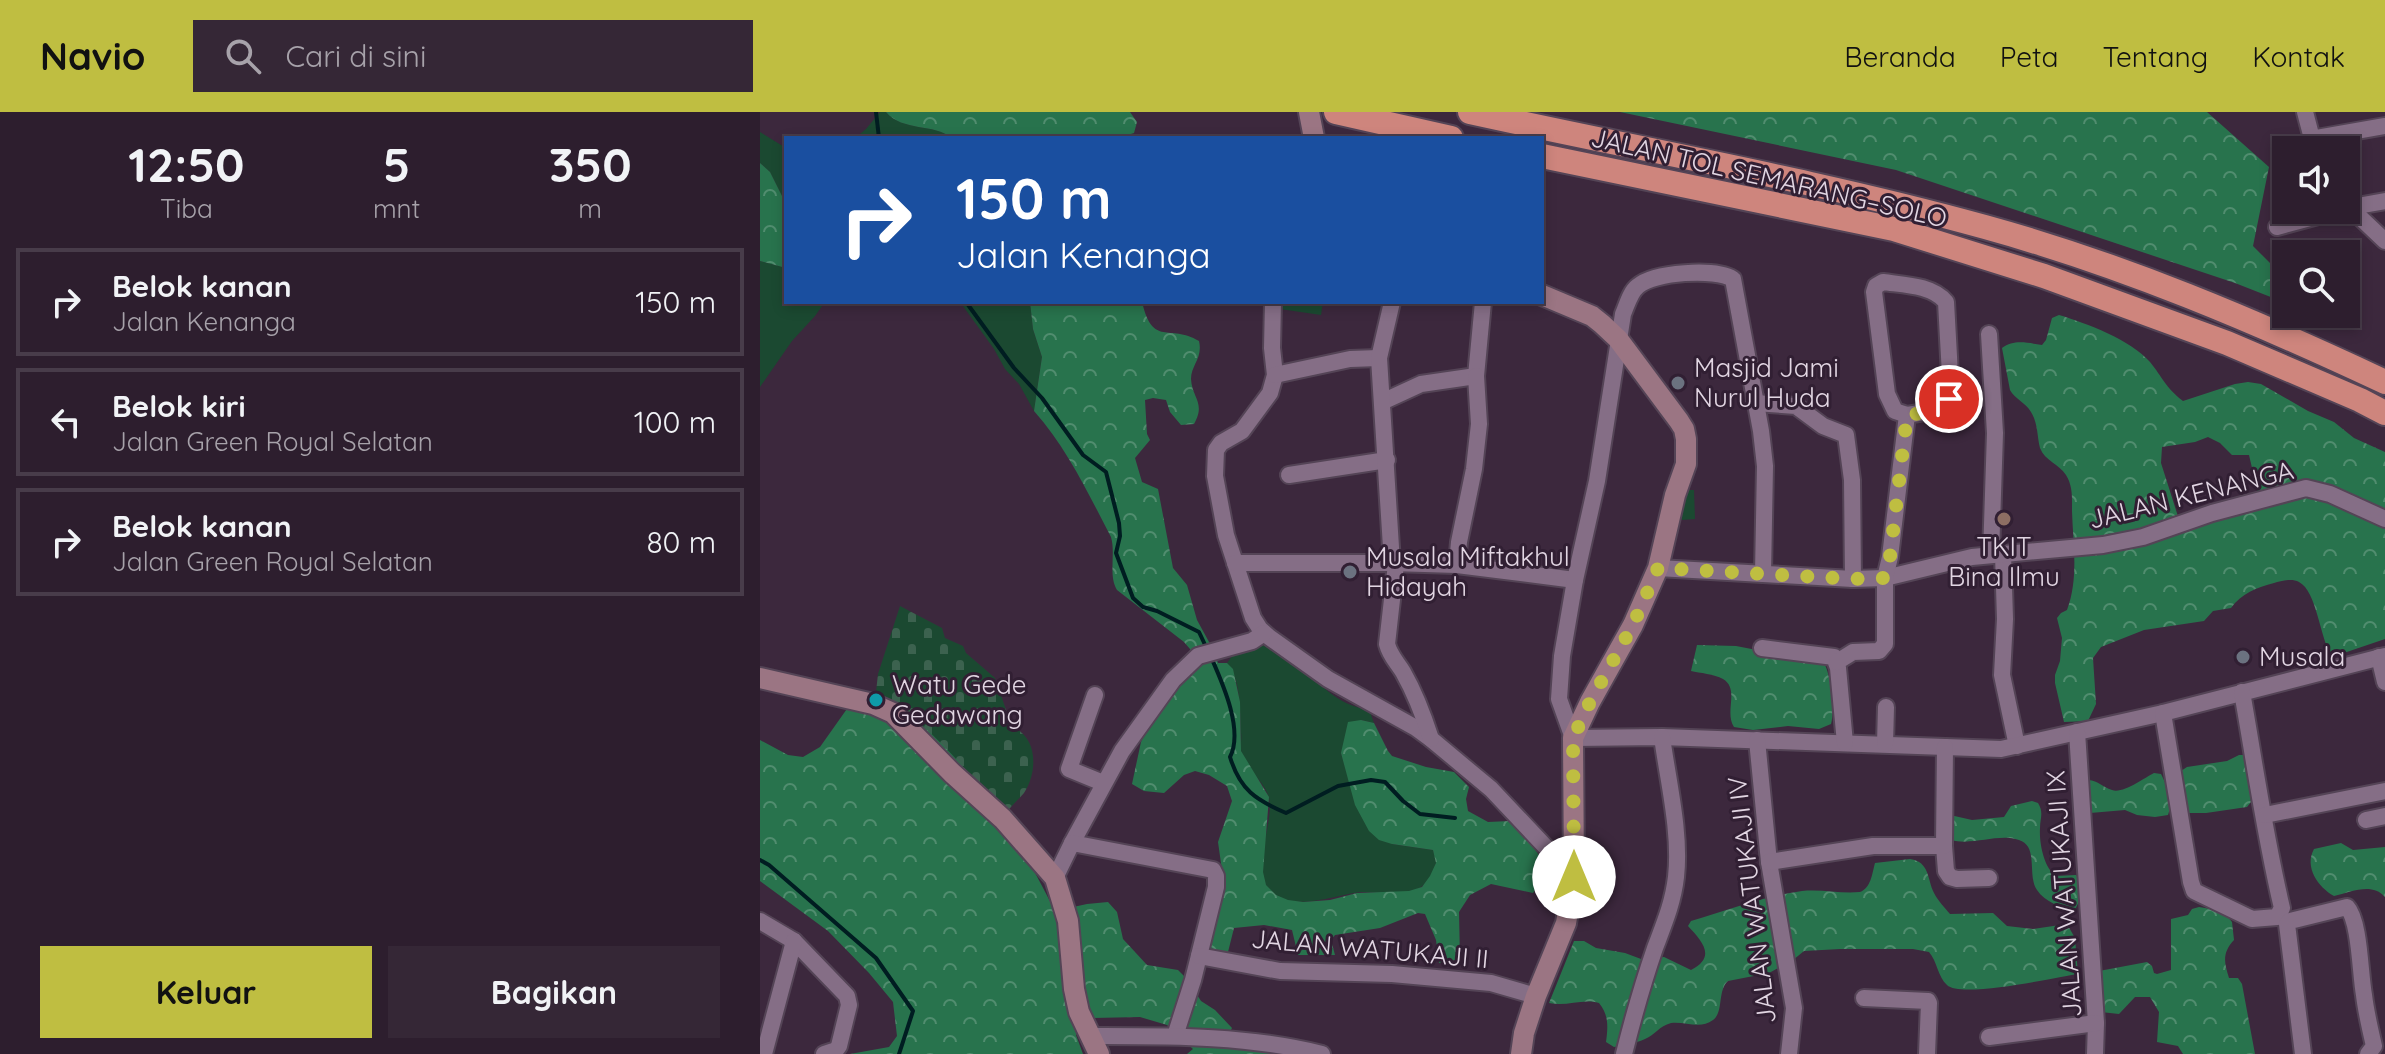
<!DOCTYPE html>
<html lang="id">
<meta charset="utf-8">
<style>
:root{--surface:#2d1e2e;--page:#352736;--text:#f1f3f6;--muted:#a7a2aa;--line:#483c4a;--accent:#bfbe41}
body{margin:0;font-family:Quicksand,sans-serif;background:var(--page);color:var(--text);height:100vh;display:flex;flex-direction:column;font-size:30px;white-space:nowrap}
*{box-sizing:border-box;margin:0}
p{font-size:26px;color:var(--muted)}
.icon{flex:none;width:44px;height:44px;fill:none;stroke:currentColor;stroke-width:2;stroke-linecap:round;stroke-linejoin:round}
.map{position:relative;flex:1;overflow:hidden}
.side{display:flex;flex-direction:column;background:var(--surface);width:760px}
.side>*{flex:none}
.top-card{position:absolute;left:24px;top:24px;width:760px;height:168px;border-radius:0px;box-shadow:0 4px 12px #0003,0 0 0 2px var(--line);background:#1a4fa0;color:#fff;overflow:hidden}
.tools{position:absolute;left:1512px;top:24px;display:grid;gap:16px}
.tools a{display:grid;place-items:center;width:88px;height:88px;border-radius:0px;background:var(--surface);box-shadow:0 4px 12px #0003,0 0 0 2px var(--line);font-size:40px}
.pin{position:absolute;display:grid;place-items:center;width:68px;height:68px;color:#fff;margin:-34px;border:4px solid #fff;border-radius:50%;box-shadow:0 2px 8px #0007}
.me{position:absolute;width:88px;margin:-44px;rotate:0deg;stroke-linejoin:round;filter:drop-shadow(0 0 6px #0008)}
.turn{display:flex;align-items:center;gap:28px;height:168px;padding:0 40px;font-size:36px}
.turn .icon{width:104px;height:104px;stroke-width:2.5}
.turn b{display:block;font-size:56px;line-height:68px}
.eta{display:flex;justify-content:space-evenly;align-items:center;height:136px;text-align:center}
.eta b{font-size:48px;font-weight:700;line-height:56px}
.primary-button{display:flex;gap:16px;margin-top:auto;padding:16px 40px}
.primary-button a{flex:1;height:92px;border-radius:0px;background:var(--accent);color:#111;font-size:32px;font-weight:700;line-height:92px;text-align:center}
.primary-button a+a{background:var(--page);color:var(--text)}
ul{padding:0;list-style:none}
li{display:flex;align-items:center;gap:24px;height:108px;margin:0 16px 12px;padding:0 24px;border:4px solid var(--line);border-radius:0px}
li div{flex:1}
li b{display:block;font-size:30px}
li em{font-style:normal}
header{display:flex;align-items:center;gap:48px;box-sizing:border-box;height:112px;padding:0 40px;background:var(--accent);color:#111}
header strong{font-size:38px}
nav{display:flex;gap:44px;margin-inline-start:auto;font-size:28px}
.search{width:560px;height:72px;background:var(--page);display:flex;align-items:center;gap:20px;box-sizing:border-box;padding:0 28px;border-radius:0px;color:var(--muted);font-size:30px}
main{display:flex;flex:1;min-height:0}
.map>svg:first-child{display:block}
.green{fill:#1b4931}
.forest{fill:url(#forest-crowns);fill-rule:evenodd}
.cemetery{fill:url(#cemetery-stones)}
.lines{fill:none;stroke-linecap:round;stroke-linejoin:round}
.stream{stroke:#001d21;stroke-width:4}
.street-casing{stroke:#544456;stroke-width:20}
.secondary-casing{stroke:#544456;stroke-width:24}
.highway-casing{stroke:#544456;stroke-width:28}
.street{stroke:#856e86;stroke-width:16}
.secondary{stroke:#9b7583;stroke-width:20}
.highway{stroke:#ce857d;stroke-width:24}
.route{stroke:#bfbe41;stroke-width:14;stroke-dasharray:0 25.2}
.worship-dot{fill:#6b7280;stroke:#311f33;stroke-width:3}
.education-dot{fill:#8d6e63;stroke:#311f33;stroke-width:3}
.culture-dot{fill:#0f9aa8;stroke:#311f33;stroke-width:3}
.labels{text-anchor:middle;stroke-width:6;stroke-linejoin:round;paint-order:stroke}
.street-label{font-size:26px;fill:#e2d6e3;stroke:#311f33}
.poi-label{font-size:26px;fill:#e2d6e3;stroke:#311f33;text-anchor:start}
</style>
<header>
<strong>Navio</strong>
<div class="search"><svg class="icon" aria-label="search" viewBox="0 0 24 24"><circle cx="10" cy="10" r="6"/><path d="M15 15l6 6"/></svg>Cari di sini</div>
<nav><a>Beranda</a><a>Peta</a><a>Tentang</a><a>Kontak</a></nav>
</header>
<main>
<section class="side">
<div class="eta">
<div><b>12:50</b><p>Tiba</p></div>
<div><b>5</b><p>mnt</p></div>
<div><b>350</b><p>m</p></div>
</div>
<ul>
<li><svg class="icon" aria-label="right" viewBox="0 0 24 24"><path d="M7 20v-9h11M14 6l5 5-5 5"/></svg><div><b>Belok kanan</b><p>Jalan Kenanga</p></div><em>150 m</em></li>
<li><svg class="icon" aria-label="left" viewBox="0 0 24 24"><path d="M17 20v-9H6M10 6l-5 5 5 5"/></svg><div><b>Belok kiri</b><p>Jalan Green Royal Selatan</p></div><em>100 m</em></li>
<li><svg class="icon" aria-label="right" viewBox="0 0 24 24"><path d="M7 20v-9h11M14 6l5 5-5 5"/></svg><div><b>Belok kanan</b><p>Jalan Green Royal Selatan</p></div><em>80 m</em></li>
</ul>
<div class="primary-button"><a>Keluar</a><a>Bagikan</a></div>
</section>
<div class="map">
<svg width="1625" height="942" viewBox="0 0 1625 942">
<defs>
<pattern id="forest-crowns" width="20" height="18" patternUnits="userSpaceOnUse" patternTransform="scale(2)"><rect width="20" height="18" fill="#28734d"/><path d="M2 6a3 3 0 1 1 6 0M12 15a3 3 0 1 1 6 0" fill="none" stroke="#518d6f"/></pattern>
<pattern id="cemetery-stones" width="16" height="16" patternUnits="userSpaceOnUse" patternTransform="scale(2)"><rect width="16" height="16" fill="#1b4931"/><path d="M2 7V4a2 2 0 0 1 4 0v3zM10 15v-3a2 2 0 0 1 4 0v3z" fill="#3c624f"/></pattern>
</defs>
<rect width="100%" height="100%" fill="#3c283d"/>
<g class="green">
<path d="M120 0H126C144 20 174 11 192 26H95L106 17Z"/>
<path d="M0 20 26 36V92L10 60 0 51Z"/>
<path d="M0 149 26 156V190H65L55 204 32 229 0 275Z"/>
<path d="M200 190H270L273 217 282 245 274 299 259 272 245 257 234 237Z"/>
<path d="M521 190H563L561 203 520 197Z"/>
<path d="M922 378H934L935 407 922 408Z"/>
<path d="M502 533C513 538 525 544 535 551 559 569 577 595 609 597L614 611 601 608 581 641 593 680 632 732 673 738C674 742 676 746 676 750 676 758 667 771 661 775 645 785 618 779 600 780 576 783 518 805 505 771 495 747 514 708 509 686 506 671 484 655 481 639 480 634 482 626 481 621 480 599 481 568 467 551L472 544Z"/>
</g>
<g class="forest">
<path d="M126 0H370L377 10 374 21 358 26H192C174 11 143 20 126 0Z"/>
<path d="M860 0H1447L1509 55 1493 134 1526 167V191L1475 171 1136 58Z"/>
<path d="M0 51 10 60 26 92V156L0 149Z"/>
<path d="M270 190H382C393 236 409 211 439 229 443 246 431 253 431 267 432 286 446 291 434 312L421 313 410 300 406 288 393 286 385 288 387 322 390 328 375 346 382 370 398 377 413 456 427 473 437 508 455 541 458 551H467L473 557 480 590 481 639 509 685 503 760 506 773 516 783 528 788 543 790 570 788 597 781 649 779 662 775 670 764 676 751 673 738 632 732 619 728 609 719 595 693 581 641 588 610 601 608 614 611 628 639 632 644 666 655 694 660 709 675 706 687 708 699 728 710 750 709 771 729 788 760 773 781 731 772 710 783 699 800 700 847 679 851 676 828 665 802 658 801 620 816 575 823 571 828 575 843H538L532 818 504 813 474 816 468 840 455 841 446 836 462 758 458 730 472 689 467 674 449 663 435 659 424 663 404 681 384 679 372 672 381 630 395 598 435 555 430 537 424 530 357 478C348 463 356 442 351 425 328 381 307 336 274 299L282 245 273 217Z"/>
<path d="M1299 203C1326 211 1371 228 1390 250 1403 266 1405 275 1423 289L1475 272 1488 270 1501 272 1548 299 1574 310 1594 326 1625 340V527L1572 545C1560 527 1557 479 1539 470 1532 466 1521 469 1514 471 1497 475 1481 482 1471 496L1453 499 1444 509 1384 518 1341 535 1333 546 1336 592 1328 609 1304 610 1295 571V563L1300 549 1302 526 1297 506 1301 501 1307 498C1319 466 1313 432 1312 399 1312 386 1313 374 1306 363 1299 352 1285 349 1280 336 1277 324 1278 311 1271 300 1266 291 1255 287 1250 278L1242 236C1254 227 1268 231 1282 233L1286 228 1292 206ZM1448 325 1460 331 1472 343H1489L1501 394 1422 417 1401 351 1402 335 1435 330Z"/>
<path d="M937 533 976 534 1064 551C1071 563 1075 598 1071 612L1059 617 1028 614 993 618 974 615C964 600 980 577 963 567 954 562 940 561 931 559Z"/>
<path d="M116 580C200 627 253 716 295 799L327 792 348 790 357 800 363 827 387 853 418 858 426 866 441 889 455 898 472 916 462 935 495 936 512 942H427L433 937 407 913 380 905 332 906 316 923 323 942H90L129 935 137 924 133 890 109 861 68 819 0 769V628L28 643 43 645 60 635 89 594Z"/>
<path d="M1479 643H1486L1491 690 1487 695 1446 701H1425L1421 659 1427 655 1467 649Z"/>
<path d="M1394 661 1401 662C1407 673 1413 691 1408 703L1395 705 1377 703 1365 698 1330 701 1328 668C1339 669 1342 675 1352 678 1363 682 1384 666 1394 661Z"/>
<path d="M1272 689 1278 691C1284 701 1280 706 1280 716 1279 731 1284 756 1296 764L1316 763C1325 774 1321 788 1314 799 1300 795 1285 790 1277 778 1267 764 1279 734 1259 728 1238 721 1213 734 1191 728L1190 703 1212 708 1244 705 1251 694Z"/>
<path d="M1581 731 1593 738 1625 735V785C1612 770 1591 780 1574 784 1558 775 1544 755 1554 737Z"/>
<path d="M1150 747C1170 750 1167 767 1174 781 1178 789 1185 796 1190 802L1233 801 1247 814 1273 817 1307 812 1315 826 1318 862C1296 865 1201 887 1187 873 1178 865 1177 849 1169 840L1153 837H1080L1044 839 1033 848 1009 861 968 869C957 879 964 900 953 908 940 918 925 909 911 911 899 914 895 923 885 927 876 931 864 933 854 935L846 930C848 915 849 903 839 891 822 886 807 895 789 891L814 829H824L836 836 865 841 881 847 904 845 931 858C957 845 942 829 928 814L931 809C967 798 1005 784 1042 779 1062 777 1081 782 1100 780 1111 776 1112 762 1115 751Z"/>
<path d="M1439 795 1463 799 1472 810 1474 828C1462 841 1464 850 1469 866H1478L1482 872 1495 942H1423L1418 934 1397 930 1399 900 1390 885H1375L1359 902 1341 900 1339 859 1387 850 1392 854 1394 861 1397 862 1411 858V807L1428 803 1432 797Z"/>
</g>
<path class="cemetery" d="M140 494 182 516 185 526 203 534 206 541 235 566 252 615C278 625 278 660 264 681 259 687 252 693 247 700 230 687 221 674 207 659 179 628 152 600 116 580L118 562Z"/>
<g class="lines">
<g class="stream">
<path d="M116 0 119 26"/>
<path d="M206 190 254 256 282 286 323 343 346 360 359 411 360 424 356 441 373 486 383 495 397 499 439 520 447 537"/>
<path d="M451 545C462 570 484 618 470 645 480 678 496 688 526 701L578 674 611 668 625 670 643 689 660 702 695 706"/>
<path d="M0 748 9 753 116 846 153 899 139 942"/>
</g>
<defs>
<g id="street">
<path d="M1545 0 1555 38"/>
<path d="M1551 27 1625 14"/>
<path d="M1586 92 1625 129"/>
<path d="M1586 96 1625 89"/>
<path d="M1517 115 1580 98"/>
<path d="M513 190 512 236 515 263 510 281 482 319 461 331 456 338 455 364 466 423 493 506 500 517 509 525 568 567 656 616 671 627 731 677 814 765"/>
<path d="M1229 222 1235 321 1231 443"/>
<path d="M515 263 590 247 619 246"/>
<path d="M622 290 661 272 716 264 723 190"/>
<path d="M995 291 1036 294 1063 314 1086 323 1092 368 1093 467"/>
<path d="M529 363 627 348"/>
<path d="M1243 442 1245 507 1242 563 1257 634"/>
<path d="M475 451H632L697 453 815 468"/>
<path d="M632 451 619 246 632 190"/>
<path d="M636 452 627 532C630 544 637 550 643 560 655 581 664 605 671 627"/>
<path d="M697 453 699 430 714 357 719 312 716 264"/>
<path d="M898 456 1093 467 1125 466 1212 445 1343 433 1383 425 1452 401 1546 376 1570 382 1625 407"/>
<path d="M1003 462 1005 354 1001 319 973 167C955 156 894 160 878 174 870 180 867 193 863 202L837 369 815 468 802 544 799 587 813 626 902 625 1241 637 1403 601 1625 544"/>
<path d="M1002 536 1074 545 1078 556 1085 631"/>
<path d="M1619 545 1625 570"/>
<path d="M1077 550 1093 540 1119 539 1125 532V466L1130 445 1147 303C1165 300 1182 299 1191 281L1186 190C1172 173 1144 173 1123 170L1116 174 1114 180 1127 282 1135 299 1147 303"/>
<path d="M335 583 309 657 343 671"/>
<path d="M1403 601 1431 770 1434 779 1492 807 1517 805 1522 796C1505 725 1495 653 1482 580"/>
<path d="M1317 620 1336 911 1335 942"/>
<path d="M997 628 1009 750 1034 896 1029 942"/>
<path d="M1125 632 1126 595"/>
<path d="M1505 703 1625 679"/>
<path d="M1606 708 1625 704"/>
<path d="M312 731 362 639 413 568 438 544 492 529 504 521"/>
<path d="M1184 734 1186 759 1190 765 1197 767 1229 766"/>
<path d="M1009 750 1113 734H1184L1185 635"/>
<path d="M295 766 312 731 453 758 456 764V775L433 868 415 924"/>
<path d="M0 809 34 829 87 884 89 893 79 934 76 938 64 942"/>
<path d="M439 844 520 859 632 862 731 871 776 884"/>
<path d="M1104 886 1168 889 1169 891 1167 942"/>
<path d="M330 924C407 924 487 923 562 942"/>
<path d="M1229 925 1336 911"/>
<path d="M4 942 34 829"/>
<path d="M864 942C873 906 883 871 895 836 904 812 913 791 916 765 921 721 908 669 902 625"/>
<path d="M1543 942 1527 812 1530 809 1587 795C1600 809 1600 862 1604 883 1606 900 1610 917 1614 934L1608 942"/>
</g>
<g id="secondary">
<path d="M549 0 554 26"/>
<path d="M0 566 113 592 133 601 192 661 243 707 295 766 308 809 314 877 319 900 339 942"/>
<path d="M761 942 764 921 776 884 806 811 814 765 813 626 830 590 873 513 898 456 915 383 926 352V327L924 317 919 309 858 227 842 212 832 204 782 183"/>
</g>
<g id="highway">
<path d="M576 0 691 26"/>
<path d="M710 0C882 38 1055 68 1225 115 1363 153 1495 209 1625 270"/>
<path d="M782 44 1134 117 1284 164 1467 231 1600 288 1625 301"/>
</g>
</defs>
<use href="#street" class="street-casing"/>
<use href="#secondary" class="secondary-casing"/>
<use href="#highway" class="highway-casing"/>
<use href="#street" class="street"/>
<use href="#secondary" class="secondary"/>
<use href="#highway" class="highway"/>
</g>
<g class="lines">
<path class="route" d="M814 765 813 626 830 590 873 513 898 456 1093 467 1125 466 1130 445 1147 303 1170 300 1189 287"/>
</g>
<g class="worship-dot">
<circle cx="918" cy="271" r="8"/>
<circle cx="590" cy="460" r="8"/>
<circle cx="1483" cy="545" r="8"/>
</g>
<circle class="education-dot" cx="1244" cy="407" r="8"/>
<circle class="culture-dot" cx="116" cy="588" r="8"/>
<g class="labels">
<g class="street-label">
<text transform="translate(1009 66) rotate(13)" y="9">JALAN TOL SEMARANG–SOLO</text>
<text transform="translate(1431 383) rotate(-14)" y="9">JALAN KENANGA</text>
<text transform="translate(1304 782) rotate(-94)" y="9">JALAN WATUKAJI IX</text>
<text transform="translate(992 788) rotate(-97)" y="9">JALAN WATUKAJI IV</text>
<text transform="translate(610 837) rotate(5)" y="9">JALAN WATUKAJI II</text>
</g>
<g class="poi-label">
<text x="934" y="265">Masjid Jami<tspan x="934" dy="30">Nurul Huda</tspan></text>
<text x="1244" y="444" text-anchor="middle">TKIT<tspan x="1244" dy="30">Bina Ilmu</tspan></text>
<text x="606" y="454">Musala Miftakhul<tspan x="606" dy="30">Hidayah</tspan></text>
<text x="1499" y="554">Musala</text>
<text x="132" y="582">Watu Gede<tspan x="132" dy="30">Gedawang</tspan></text>
</g>
</g>
</svg>
<div class="tools">
<a><svg class="icon" aria-label="sound" viewBox="0 0 24 24"><path d="M4 9h4l5-4v14l-5-4H4zM17 9q2 3 0 6"/></svg></a>
<a><svg class="icon" aria-label="search" viewBox="0 0 24 24"><circle cx="10" cy="10" r="6"/><path d="M15 15l6 6"/></svg></a>
</div>
<div class="pin" style="left:1189px;top:287px;background:#d93025"><svg class="icon" aria-label="arrive" viewBox="0 0 24 24"><path d="M6 21V4h12l-3 4 3 4H6"/></svg></div>
<svg class="me" style="left:814px;top:765px" viewBox="-20 -20 40 40"><circle r="19" fill="#fff"/><path d="M0-13L10 11 0 6-10 11z" fill="#bfbe41"/></svg>
<div class="top-card">
<div class="turn"><svg class="icon" aria-label="right" viewBox="0 0 24 24"><path d="M7 20v-9h11M14 6l5 5-5 5"/></svg><div><b>150 m</b>Jalan Kenanga</div></div>
</div>
</div>
</main>
